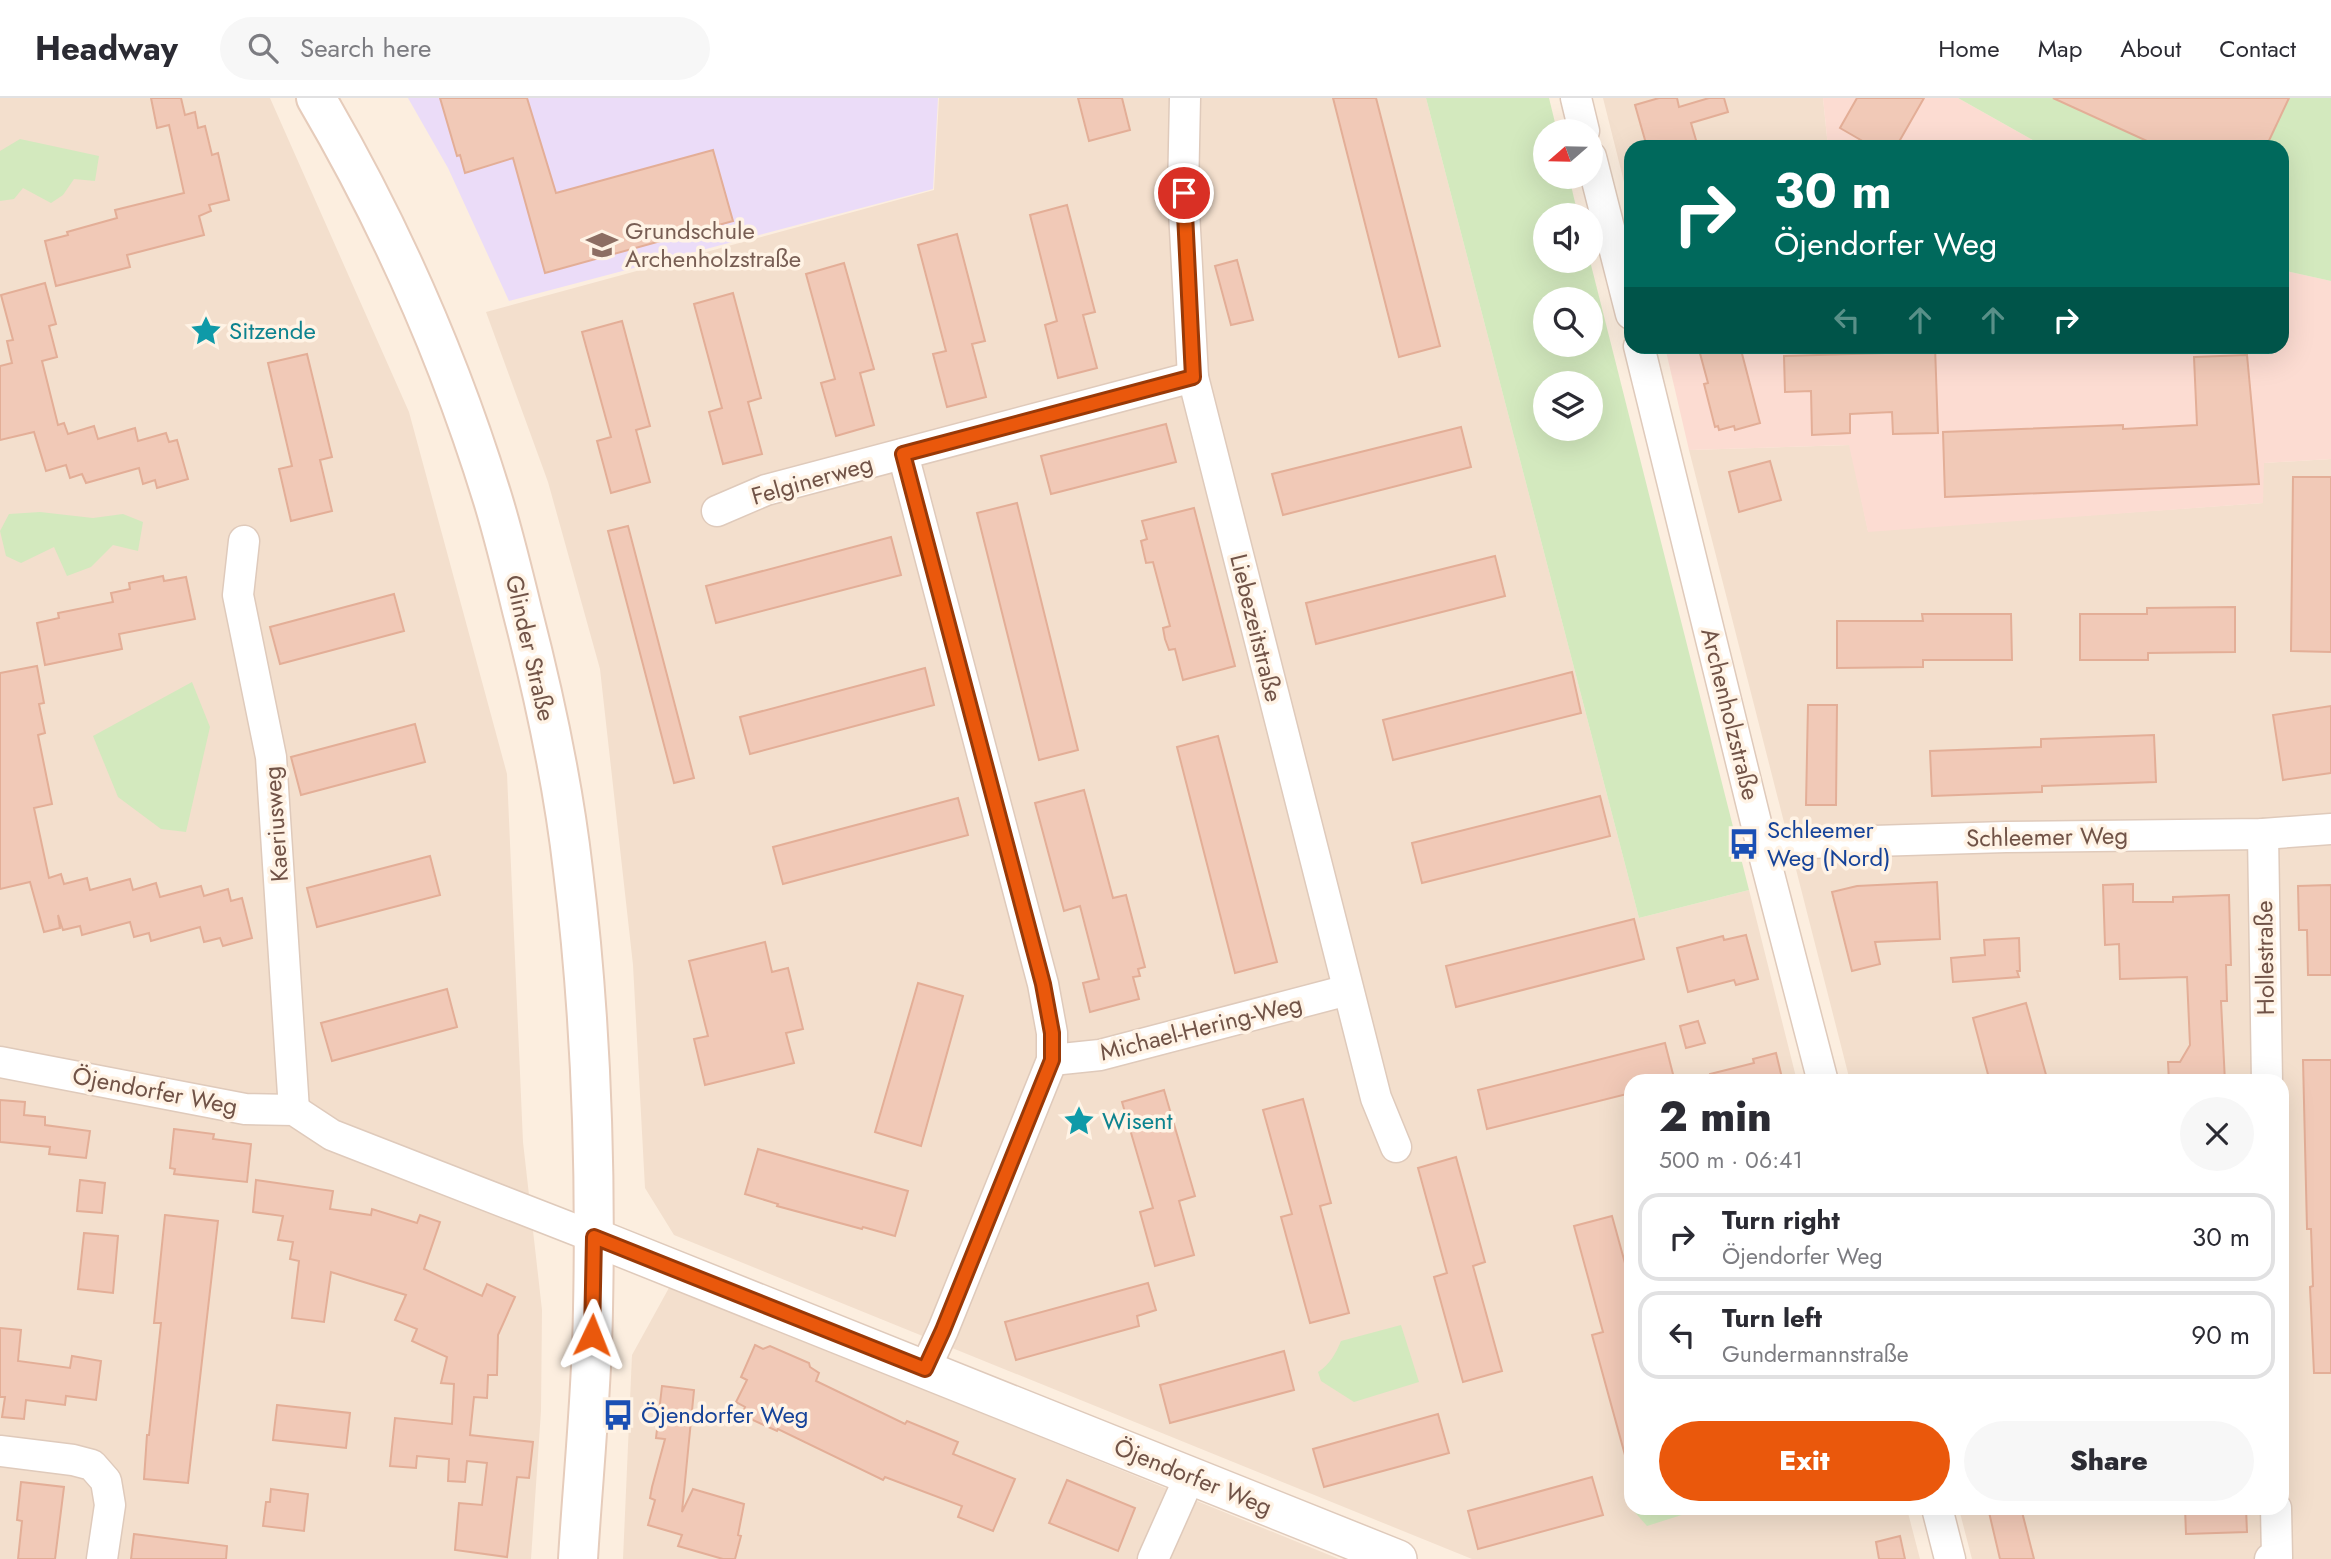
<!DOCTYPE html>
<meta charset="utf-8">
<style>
:root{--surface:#fff;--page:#f7f7f7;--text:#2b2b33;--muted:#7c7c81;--line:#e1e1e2;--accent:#ea580c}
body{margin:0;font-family:Jost,sans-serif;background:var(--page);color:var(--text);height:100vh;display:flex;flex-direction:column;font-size:26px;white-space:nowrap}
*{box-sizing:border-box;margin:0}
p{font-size:23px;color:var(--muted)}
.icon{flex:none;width:38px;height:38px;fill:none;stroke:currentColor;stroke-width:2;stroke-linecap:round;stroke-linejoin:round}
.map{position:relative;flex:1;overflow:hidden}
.details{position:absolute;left:1624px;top:976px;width:665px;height:441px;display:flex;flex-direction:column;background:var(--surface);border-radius:21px;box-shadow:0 7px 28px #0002}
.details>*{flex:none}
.banner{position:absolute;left:1624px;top:42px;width:665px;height:214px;border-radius:21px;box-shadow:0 7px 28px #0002;background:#00695c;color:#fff;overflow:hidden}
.needle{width:46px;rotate:250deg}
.tools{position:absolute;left:1533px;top:21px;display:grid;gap:14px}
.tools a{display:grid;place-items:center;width:70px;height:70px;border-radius:50%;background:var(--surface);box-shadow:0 7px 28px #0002;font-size:35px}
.pin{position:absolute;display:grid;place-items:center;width:60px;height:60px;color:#fff;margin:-30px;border:4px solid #fff;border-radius:50%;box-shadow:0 2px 7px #0007}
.me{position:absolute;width:77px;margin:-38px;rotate:2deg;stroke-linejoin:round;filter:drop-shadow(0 0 5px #0008)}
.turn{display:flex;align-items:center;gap:24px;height:147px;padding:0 35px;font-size:32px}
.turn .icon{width:91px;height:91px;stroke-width:2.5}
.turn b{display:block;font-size:49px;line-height:60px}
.lanes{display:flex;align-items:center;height:66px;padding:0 35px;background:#0003;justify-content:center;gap:35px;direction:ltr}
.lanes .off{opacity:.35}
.round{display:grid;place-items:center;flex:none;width:74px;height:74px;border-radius:37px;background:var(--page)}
.head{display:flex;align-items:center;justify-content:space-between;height:119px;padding:0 35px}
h1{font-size:42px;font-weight:800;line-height:52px}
.cta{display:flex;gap:14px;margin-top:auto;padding:14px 35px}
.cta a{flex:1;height:80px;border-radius:42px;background:var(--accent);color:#fff;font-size:28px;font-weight:800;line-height:80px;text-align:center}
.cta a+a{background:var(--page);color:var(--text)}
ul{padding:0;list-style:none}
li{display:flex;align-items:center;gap:21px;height:88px;margin:0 14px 10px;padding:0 21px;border:4px solid var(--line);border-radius:21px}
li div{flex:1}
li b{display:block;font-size:26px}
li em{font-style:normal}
header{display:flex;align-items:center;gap:42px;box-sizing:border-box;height:98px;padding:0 35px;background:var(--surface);border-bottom:2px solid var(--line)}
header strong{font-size:33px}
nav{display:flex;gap:38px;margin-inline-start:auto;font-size:24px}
.search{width:490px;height:63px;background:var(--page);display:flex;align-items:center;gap:18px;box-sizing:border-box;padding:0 24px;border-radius:38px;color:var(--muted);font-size:26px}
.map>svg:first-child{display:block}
.residential{fill:#f3dfcd}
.commercial{fill:#fcdcd2}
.education{fill:#ebdcf8}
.green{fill:#d3e9be;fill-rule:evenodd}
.building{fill:#f1c9b7;stroke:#e3ae97;stroke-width:2}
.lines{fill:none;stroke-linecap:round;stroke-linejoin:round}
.minor-casing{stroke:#dfcabb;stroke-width:33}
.tertiary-casing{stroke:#dfcabb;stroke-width:40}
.secondary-casing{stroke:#e6ccbb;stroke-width:42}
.minor{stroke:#fff;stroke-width:30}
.tertiary{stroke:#fff;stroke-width:37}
.secondary{stroke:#fff;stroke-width:38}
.route-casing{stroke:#983908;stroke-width:18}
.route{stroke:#ea580c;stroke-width:12}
.labels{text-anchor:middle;stroke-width:7;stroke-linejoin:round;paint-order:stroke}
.education-label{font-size:24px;fill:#785e54;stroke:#fff3e5;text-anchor:start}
.culture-label{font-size:24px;fill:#0d838f;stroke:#fff3e5;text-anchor:start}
.street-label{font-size:24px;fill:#715347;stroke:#fff3e5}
.transit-label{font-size:24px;fill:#164399;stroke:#fff3e5;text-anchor:start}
</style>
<header>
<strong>Headway</strong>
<div class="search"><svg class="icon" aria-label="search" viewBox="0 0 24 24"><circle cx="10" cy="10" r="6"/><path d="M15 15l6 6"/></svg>Search here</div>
<nav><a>Home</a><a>Map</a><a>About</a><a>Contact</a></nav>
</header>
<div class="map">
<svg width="2331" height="1461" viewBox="0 0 2331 1461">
<rect width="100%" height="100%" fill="#fceedf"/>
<g class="residential">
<path d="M0 0H270L409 314 507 676 523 1044 542 1212 541 1313 531 1461H0Z"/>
<path d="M939 0H1426L1639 820 1749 792 1797 983 1631 984V1410L1907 1411 1920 1461H1472L674 1137 645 1090 633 867 600 571 548 384 486 214 934 92Z"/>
<path d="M1603 0H1823L1828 49H1631V112Z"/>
<path d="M1850 347 1868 433 2263 405V365L2331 361V1461H1972L1959 1411 2282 1410V984L1850 983 1689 352Z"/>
<path d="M670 1188 1339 1461H623L632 1257Z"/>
</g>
<g class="commercial">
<path d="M1823 0H1958L2045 49H1828Z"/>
<path d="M2282 172 2331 183V361L2264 365 2263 405 1868 434 1849 347 1689 352 1665 249 2282 248Z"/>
</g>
<path class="education" d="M408 0H938L933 91 509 203 448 70Z"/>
<g class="green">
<path d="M1426 0H1549L1557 33H1545V79H1569L1578 117H1545V163H1590L1749 792 1639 820ZM1545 201H1591V247H1545ZM1545 285H1591V331H1545Z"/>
<path d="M1958 0H2331V183L2282 172V49H2045Z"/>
<path d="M20 41 99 58 95 83 74 81 63 97 51 105 23 90 14 101 0 103V53Z"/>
<path d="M40 414 93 420 123 416 143 424 138 453 113 447 91 469 67 478 54 449 21 465 6 458 0 433 9 416Z"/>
<path d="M192 584 210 629 186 734 161 731 118 699 93 638Z"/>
<path d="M1401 1227 1419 1284 1354 1304 1321 1283 1318 1274C1330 1266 1335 1257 1341 1243Z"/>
<path d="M1632 1411H1689L1691 1414 1647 1428Z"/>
</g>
<g class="building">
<path d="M151 0H181L185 17 195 14 198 30 205 28 212 57 218 55 229 102 209 107 211 113 199 118 204 137 127 157 130 169 56 188 45 143 68 137 67 134 117 120 115 112 184 95 169 27 157 30Z"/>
<path d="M440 0H527L556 95 713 52 733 123 545 175 513 60 465 75 460 57 457 58Z"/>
<path d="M1078 0H1122L1130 32 1089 43Z"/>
<path d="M1333 0H1376L1440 248 1399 259Z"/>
<path d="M1659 0H1677L1679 9 1709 0H1724L1728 14 1691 25 1698 49H1647L1635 7Z"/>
<path d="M1857 0H1924L1896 49H1873L1840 30Z"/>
<path d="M2053 0H2289L2266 49H2160Z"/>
<path d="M1067 107 1095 214 1083 217 1097 270 1058 280 1045 227 1057 223 1030 117Z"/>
<path d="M957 136 985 243 972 246 986 299 947 309 933 256 946 253 918 147Z"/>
<path d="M1237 162 1253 222 1231 227 1215 168Z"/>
<path d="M844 165 874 271 860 275 874 327 836 338 821 285 835 281 806 176Z"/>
<path d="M45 185 56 226 49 228 57 259 42 263 58 327 64 325 68 336 94 328 98 341 135 330 138 343 166 335 169 344 177 342 188 381 157 390 155 382 143 386 139 370 86 385 82 376 70 380 66 367 46 373 34 334 0 342V268L12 265 7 243 13 242 1 197Z"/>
<path d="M733 195 761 300 748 304 762 356 723 366 709 314 722 310 694 206Z"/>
<path d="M622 223 650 328 636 332 650 384 611 395 597 343 611 339 582 234Z"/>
<path d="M1698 248H1740L1760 325 1735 332 1734 328 1719 332 1718 328 1715 329 1704 286 1708 285Z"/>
<path d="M1935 248 1938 335 1893 336 1892 314 1850 316V335L1812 337 1811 293 1785 294 1784 258 1885 255V249Z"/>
<path d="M307 256 332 359 320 362 332 413 291 423 279 371 292 368 268 265Z"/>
<path d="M2247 257 2259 386 1945 399 1943 334 2123 327V331L2197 327 2194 259Z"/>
<path d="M1166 326 1176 364 1051 396 1041 358Z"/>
<path d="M1461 329 1471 369 1283 417 1272 376Z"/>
<path d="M1770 363 1781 402 1739 414 1729 374Z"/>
<path d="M2293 379H2331V554L2291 553Z"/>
<path d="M1017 405 1078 652 1039 662 977 415Z"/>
<path d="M1194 410 1235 568 1183 582 1175 551 1169 552 1165 541 1163 530 1170 528 1153 464 1146 465 1141 443 1147 441 1142 423Z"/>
<path d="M628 428 694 680 674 685 608 433Z"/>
<path d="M891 439 901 477 716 525 706 488Z"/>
<path d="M1495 458 1505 498 1316 546 1306 505Z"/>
<path d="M163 478 164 483 186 479 195 521 119 536 122 551 45 567 37 525 59 520 58 515 113 504 111 495 130 491 129 485Z"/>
<path d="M394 496 404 533 280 566 270 529Z"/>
<path d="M2235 509V554L2148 555V562H2080V516H2147V510Z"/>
<path d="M1922 516H2011L2012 562H1923V569L1837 570V523H1923Z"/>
<path d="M37 568 44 605 39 606 45 635 38 637 52 706 34 710 49 780 61 776 64 786 87 780 90 792 130 781 133 792 156 785 160 799 201 788 204 798 228 791 231 803 242 800 252 840 223 848 220 840 204 844 200 829 151 843 149 835 134 839 130 824 82 837 80 828 63 832 58 817 60 830 44 834 30 784 0 791V575Z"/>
<path d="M925 570 934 607 750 656 740 619Z"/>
<path d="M1572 574 1581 615 1393 662 1383 622Z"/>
<path d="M1808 607H1837L1836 707H1806Z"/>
<path d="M2331 608V675L2283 682 2273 617Z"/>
<path d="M415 626 425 664 301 697 291 659Z"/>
<path d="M2154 637 2156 684 2042 688V694L1932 698 1930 653 2041 649V641Z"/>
<path d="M1218 638 1277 864 1235 875 1177 649Z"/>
<path d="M1084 692 1113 800 1126 797 1145 869 1138 871 1140 878 1133 879 1139 901 1090 914 1083 885 1099 881 1080 808 1064 813 1035 705Z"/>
<path d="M1600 698 1610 738 1422 785 1412 745Z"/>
<path d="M958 700 968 737 783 786 773 749Z"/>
<path d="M430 758 440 797 317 829 307 790Z"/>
<path d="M1937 784 1940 841 1875 844 1880 866 1852 873 1832 794 1857 788Z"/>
<path d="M2133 786V804H2173V799L2229 797 2231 867H2226L2227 903H2221L2225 984H2169L2168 964H2180L2190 947 2187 879 2120 881 2119 846 2105 847 2103 787Z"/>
<path d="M2331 787V877H2308L2307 832H2299L2298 788Z"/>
<path d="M1634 821 1644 861 1456 909 1446 868Z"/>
<path d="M1746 837 1758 881 1736 887 1734 882 1688 894 1677 850 1723 838 1724 842Z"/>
<path d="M2019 840 2020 873H2017L2019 879 1953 884 1951 860 1985 857 1984 842Z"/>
<path d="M765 844 772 874 788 870 803 931 786 935 794 965 705 987 694 941 708 938 689 863Z"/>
<path d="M918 885 963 898 921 1048 875 1034Z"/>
<path d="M447 891 457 929 332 963 321 925Z"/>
<path d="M2026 905 2048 984H1990L1973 920Z"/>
<path d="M1698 923 1705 945 1686 950 1680 928Z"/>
<path d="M1665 945 1675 984H1631V995L1487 1031 1478 992Z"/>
<path d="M1776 955 1783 984H1711L1710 976 1754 965 1753 961Z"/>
<path d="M2303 962H2331V1275H2314L2310 1189 2313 1188 2311 1131H2307Z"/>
<path d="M1164 992 1195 1098 1179 1103 1194 1157 1155 1168 1140 1114 1153 1110 1122 1004Z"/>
<path d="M1303 1001 1331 1105 1320 1108 1349 1215 1310 1225 1281 1119 1292 1116 1263 1012Z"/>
<path d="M0 1002 25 1004 24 1017 45 1019V1027L90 1033 86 1060 49 1056 50 1049 0 1044Z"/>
<path d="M174 1031 214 1036 213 1041 251 1046 247 1084 174 1076 175 1071 170 1070Z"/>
<path d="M758 1051 908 1093 895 1138 863 1129 862 1131 777 1108 778 1106 745 1096Z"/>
<path d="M1456 1059 1485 1164 1473 1168 1502 1273 1463 1284 1434 1179 1447 1175 1418 1070Z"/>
<path d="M80 1082 105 1085 102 1115 77 1113Z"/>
<path d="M256 1082 333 1093 330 1111 371 1117 372 1111 417 1125 420 1117 440 1124 424 1171 482 1198 487 1186 515 1199 498 1237 497 1277H488L487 1300 474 1299 470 1337 533 1344 529 1380 517 1379 507 1459 455 1452 459 1405 482 1407 487 1365 467 1363 465 1384 448 1383 449 1361 417 1358 416 1370 390 1368 395 1320 452 1326 454 1286 441 1285 447 1259 412 1243 417 1231 395 1222 406 1197 331 1174 324 1224 292 1220 299 1163 290 1161 293 1144 278 1142 283 1118 253 1114Z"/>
<path d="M165 1117 218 1123 188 1385 144 1381 147 1337H149L161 1225H154Z"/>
<path d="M1612 1118 1631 1187V1356L1625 1357 1592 1237 1603 1234 1574 1128Z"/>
<path d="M84 1135 118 1138 113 1195 78 1191Z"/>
<path d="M1148 1185 1156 1212 1137 1218 1139 1228 1016 1262 1005 1224Z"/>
<path d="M0 1230 21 1232 18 1263 70 1270 72 1258 101 1263 96 1302 66 1298 65 1307 26 1302 24 1321 2 1319 5 1299H0Z"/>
<path d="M755 1247 763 1251 770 1248 809 1265 810 1269 819 1275 816 1283 905 1326 907 1323 958 1344 953 1356 1015 1381 993 1433 958 1419 962 1408 885 1379 883 1382 778 1331 777 1333 742 1317 745 1309 736 1304 747 1282 741 1279Z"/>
<path d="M1284 1253 1294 1292 1170 1325 1160 1287Z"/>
<path d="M662 1288 694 1292 682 1414 693 1391 744 1406 738 1437 741 1438 735 1461H723L678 1448 682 1437 648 1427 655 1402 650 1400 652 1389 665 1341 656 1340Z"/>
<path d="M277 1307 350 1315 346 1350 273 1342Z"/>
<path d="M1438 1316 1449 1355 1324 1389 1313 1351Z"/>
<path d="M1592 1379 1603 1417 1478 1451 1468 1413Z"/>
<path d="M1067 1382 1135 1410 1118 1453 1049 1425Z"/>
<path d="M21 1384 64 1389 55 1461H18L22 1423 17 1422Z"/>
<path d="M271 1391 308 1396 304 1433 263 1428 266 1404H270Z"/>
<path d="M1988 1410H2021L2034 1461H2000Z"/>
<path d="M2185 1410H2246L2247 1434 2186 1436Z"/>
<path d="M134 1436 227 1448 226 1461H131Z"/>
<path d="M1900 1438 1905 1461H1879L1876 1444Z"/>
</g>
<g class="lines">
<defs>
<g id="minor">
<path d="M1185 0 1183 95 1193 279 1376 1000 1396 1049"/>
<path d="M1576 0 1584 33"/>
<path d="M1591 59 1631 216"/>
<path d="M1639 248 1763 753 1823 984"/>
<path d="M903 356 1043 886 1052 935V962L943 1232 925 1271"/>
<path d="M717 413 766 392 1193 279"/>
<path d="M244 443 238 497 271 659 294 1012"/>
<path d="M2263 736 2267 984"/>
<path d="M1763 753 1807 745 2006 739 2263 736 2331 731"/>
<path d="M1052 962 1100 957 1348 892"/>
<path d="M0 964 245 1011 294 1012 332 1037 594 1139"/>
<path d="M0 1353 73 1362 92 1367 106 1383 110 1407 102 1461"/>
<path d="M1937 1410 1950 1461"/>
<path d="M1153 1461 1190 1378"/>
<path d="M2270 1461 2277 1459 2276 1410"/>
</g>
<path id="tertiary" d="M594 1139 1398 1461"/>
<path id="secondary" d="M316 0C390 126 450 262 493 402 504 438 513 475 522 512 544 597 563 684 573 772 591 917 596 1065 593 1211 592 1294 583 1378 578 1461"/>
</defs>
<use href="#minor" class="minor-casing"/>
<use href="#tertiary" class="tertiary-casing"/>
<use href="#secondary" class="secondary-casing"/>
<use href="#minor" class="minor"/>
<use href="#tertiary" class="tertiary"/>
<use href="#secondary" class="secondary"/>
</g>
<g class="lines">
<defs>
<path id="route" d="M592 1237 594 1139 925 1271 943 1232 1052 962V935L1043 886 903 356 1193 279 1184 95"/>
</defs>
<use href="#route" class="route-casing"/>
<use href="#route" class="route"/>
</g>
<defs>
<symbol id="school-bare" viewBox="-9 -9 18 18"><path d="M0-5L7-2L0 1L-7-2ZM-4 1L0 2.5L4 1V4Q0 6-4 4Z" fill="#8d6e63" stroke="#fff3e5" stroke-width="2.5" paint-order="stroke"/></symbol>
<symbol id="sight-bare" viewBox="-9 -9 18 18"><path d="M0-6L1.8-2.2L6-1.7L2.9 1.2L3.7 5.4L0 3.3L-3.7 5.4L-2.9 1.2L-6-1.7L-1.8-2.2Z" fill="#0f9aa8" stroke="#fff3e5" stroke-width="2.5" paint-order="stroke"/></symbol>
<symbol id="bus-bare" viewBox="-9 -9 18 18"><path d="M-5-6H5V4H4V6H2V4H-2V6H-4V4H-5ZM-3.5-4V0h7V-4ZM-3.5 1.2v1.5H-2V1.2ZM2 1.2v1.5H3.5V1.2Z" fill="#1a4fb4" stroke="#fff3e5" stroke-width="2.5" paint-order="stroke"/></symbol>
</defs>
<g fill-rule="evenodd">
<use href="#school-bare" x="580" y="125" width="44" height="44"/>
<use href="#sight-bare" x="184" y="211" width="44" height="44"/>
<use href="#bus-bare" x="1722" y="724" width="44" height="44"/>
<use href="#sight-bare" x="1057" y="1001" width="44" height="44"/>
<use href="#bus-bare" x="596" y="1295" width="44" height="44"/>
</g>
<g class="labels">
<g class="education-label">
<text x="625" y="141">Grundschule<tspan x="625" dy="28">Archenholzstraße</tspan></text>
</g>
<g class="culture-label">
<text x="229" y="241">Sitzende</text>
<text x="1102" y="1031">Wisent</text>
</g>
<g class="street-label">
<text transform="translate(812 382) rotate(-16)" y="8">Felginerweg</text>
<text transform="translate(1256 530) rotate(76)" y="8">Liebezeitstraße</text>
<text transform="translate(530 550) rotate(77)" y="8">Glinder Straße</text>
<text transform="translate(1730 616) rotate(76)" y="8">Archenholzstraße</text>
<text transform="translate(276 726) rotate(-94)" y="8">Kaeriusweg</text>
<text transform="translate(2047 739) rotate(-1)" y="8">Schleemer Weg</text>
<text transform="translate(2265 860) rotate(-91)" y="8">Hollestraße</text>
<text transform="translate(1201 930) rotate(-14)" y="8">Michael-Hering-Weg</text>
<text transform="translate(155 993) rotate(11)" y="8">Öjendorfer Weg</text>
<text transform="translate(1193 1379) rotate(22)" y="8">Öjendorfer Weg</text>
</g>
<g class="transit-label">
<text x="1767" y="740">Schleemer<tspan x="1767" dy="28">Weg (Nord)</tspan></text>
<text x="641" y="1325">Öjendorfer Weg</text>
</g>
</g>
</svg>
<div class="tools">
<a><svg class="needle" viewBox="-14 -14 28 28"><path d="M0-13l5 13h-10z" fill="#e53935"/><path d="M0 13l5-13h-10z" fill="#7c7c81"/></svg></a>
<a><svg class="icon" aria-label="sound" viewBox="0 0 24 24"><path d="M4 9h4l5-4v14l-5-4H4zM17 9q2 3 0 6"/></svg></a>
<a><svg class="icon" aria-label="search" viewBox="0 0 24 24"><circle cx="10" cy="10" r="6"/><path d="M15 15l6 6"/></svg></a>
<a><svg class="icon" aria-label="layers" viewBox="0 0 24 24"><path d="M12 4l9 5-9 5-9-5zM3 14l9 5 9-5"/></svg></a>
</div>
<div class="pin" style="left:1184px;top:95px;background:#d93025"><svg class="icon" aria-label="arrive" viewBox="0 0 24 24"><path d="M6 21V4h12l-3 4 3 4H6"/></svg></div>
<svg class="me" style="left:592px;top:1237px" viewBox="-20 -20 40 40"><path d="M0-17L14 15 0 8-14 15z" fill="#ea580c" stroke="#fff" stroke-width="4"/></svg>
<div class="banner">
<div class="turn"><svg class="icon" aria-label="right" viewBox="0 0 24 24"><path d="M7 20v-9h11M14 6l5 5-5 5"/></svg><div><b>30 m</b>Öjendorfer Weg</div></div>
<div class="lanes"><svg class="icon off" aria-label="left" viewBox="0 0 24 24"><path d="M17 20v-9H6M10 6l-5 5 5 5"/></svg><svg class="icon off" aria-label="ahead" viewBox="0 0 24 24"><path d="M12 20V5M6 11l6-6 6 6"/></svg><svg class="icon off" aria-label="ahead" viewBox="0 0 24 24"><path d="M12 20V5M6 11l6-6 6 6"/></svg><svg class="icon" aria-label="right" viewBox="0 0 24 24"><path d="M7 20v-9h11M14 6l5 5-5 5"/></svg></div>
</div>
<section class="details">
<div class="head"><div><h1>2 min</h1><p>500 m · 06:41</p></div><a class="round"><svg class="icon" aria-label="close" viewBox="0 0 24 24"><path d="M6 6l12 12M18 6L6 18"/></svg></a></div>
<ul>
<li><svg class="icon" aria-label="right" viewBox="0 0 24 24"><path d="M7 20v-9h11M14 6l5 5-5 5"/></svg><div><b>Turn right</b><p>Öjendorfer Weg</p></div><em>30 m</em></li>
<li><svg class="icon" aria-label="left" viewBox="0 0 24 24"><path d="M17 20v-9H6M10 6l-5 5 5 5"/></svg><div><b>Turn left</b><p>Gundermannstraße</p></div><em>90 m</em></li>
</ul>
<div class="cta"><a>Exit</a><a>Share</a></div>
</section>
</div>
